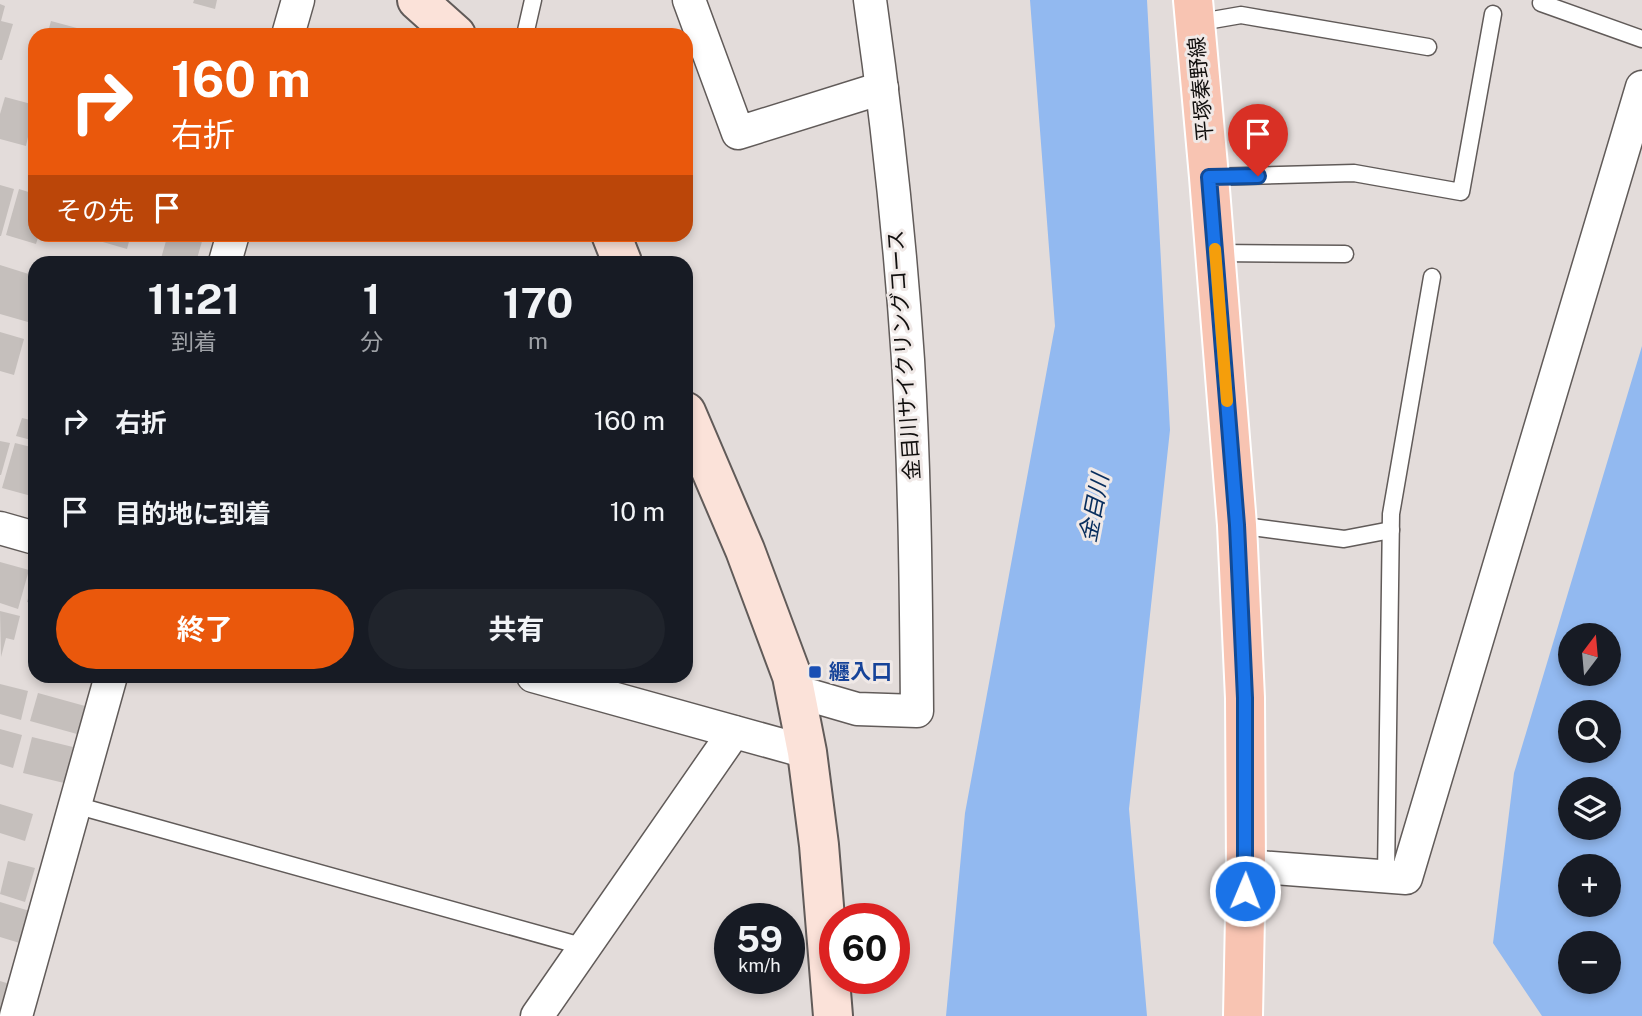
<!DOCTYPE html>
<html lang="ja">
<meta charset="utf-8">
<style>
:root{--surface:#171b24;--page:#20242c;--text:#f1f3f6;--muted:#9ea1a6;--accent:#ea580c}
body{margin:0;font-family:"Public Sans","Noto Sans JP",sans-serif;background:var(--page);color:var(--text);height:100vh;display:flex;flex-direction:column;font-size:26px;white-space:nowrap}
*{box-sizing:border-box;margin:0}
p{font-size:23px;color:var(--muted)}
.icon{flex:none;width:38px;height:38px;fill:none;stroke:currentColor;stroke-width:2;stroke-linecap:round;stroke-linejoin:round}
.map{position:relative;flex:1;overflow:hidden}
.side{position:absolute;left:28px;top:256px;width:665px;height:427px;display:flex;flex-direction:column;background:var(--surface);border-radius:21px;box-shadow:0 4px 10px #0003}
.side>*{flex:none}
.banner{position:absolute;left:28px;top:28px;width:665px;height:214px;border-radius:21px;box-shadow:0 4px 10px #0003;background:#ea580c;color:#fff;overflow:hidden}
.needle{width:46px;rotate:16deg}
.controls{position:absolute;left:1558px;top:623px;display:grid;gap:14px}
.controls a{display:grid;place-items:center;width:63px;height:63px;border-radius:50%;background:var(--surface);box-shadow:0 4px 10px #0003;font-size:35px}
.speed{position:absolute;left:714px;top:903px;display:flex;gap:14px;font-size:35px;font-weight:700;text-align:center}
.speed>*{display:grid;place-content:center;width:91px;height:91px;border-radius:50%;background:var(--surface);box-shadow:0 4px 10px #0003;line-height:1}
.speed small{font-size:18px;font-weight:400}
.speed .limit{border:10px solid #d22;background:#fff;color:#111}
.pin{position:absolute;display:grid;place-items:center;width:60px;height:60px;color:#fff;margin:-72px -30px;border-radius:50% 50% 50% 0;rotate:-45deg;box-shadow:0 0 7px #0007}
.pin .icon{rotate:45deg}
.me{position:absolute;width:77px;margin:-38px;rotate:1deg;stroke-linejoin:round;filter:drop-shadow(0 0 5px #0008)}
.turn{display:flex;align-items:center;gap:24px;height:147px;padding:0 28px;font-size:32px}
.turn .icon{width:91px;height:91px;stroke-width:2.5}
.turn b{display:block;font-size:49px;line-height:60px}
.then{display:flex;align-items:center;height:66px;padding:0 28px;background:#0003;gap:14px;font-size:26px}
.eta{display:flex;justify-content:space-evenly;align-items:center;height:119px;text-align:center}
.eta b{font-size:42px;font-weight:700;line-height:49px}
.cta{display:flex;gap:14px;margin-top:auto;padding:14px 28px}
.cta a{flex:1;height:80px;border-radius:42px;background:var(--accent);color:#fff;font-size:28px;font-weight:700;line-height:80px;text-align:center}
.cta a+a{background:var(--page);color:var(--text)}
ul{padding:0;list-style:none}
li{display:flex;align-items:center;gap:21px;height:91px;padding:0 28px}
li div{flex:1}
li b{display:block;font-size:26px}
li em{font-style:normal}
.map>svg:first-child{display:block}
.water{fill:#92b9f0;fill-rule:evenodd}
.building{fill:#c5bfbc}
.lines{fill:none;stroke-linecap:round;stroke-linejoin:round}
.lane-casing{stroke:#615b59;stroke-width:19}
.street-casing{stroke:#615b59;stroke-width:35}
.secondary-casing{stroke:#615b59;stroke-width:42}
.primary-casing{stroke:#fff;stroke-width:42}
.lane{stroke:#fff;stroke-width:16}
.street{stroke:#fff;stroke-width:32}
.secondary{stroke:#fbe2d9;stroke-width:38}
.primary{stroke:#f8c4b2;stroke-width:38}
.route-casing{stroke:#114b97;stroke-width:18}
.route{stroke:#1a73e8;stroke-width:12}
.slow{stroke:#f59e0b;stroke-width:12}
.transit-dot{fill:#1a4fb4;stroke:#f0e9e7;stroke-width:2.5}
.labels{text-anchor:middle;stroke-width:6;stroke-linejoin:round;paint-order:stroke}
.street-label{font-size:21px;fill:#110f0e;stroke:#f0e9e7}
.transit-label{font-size:21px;font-weight:bold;fill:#164399;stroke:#f0e9e7;text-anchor:start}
.water-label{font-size:23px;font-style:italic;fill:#072d5d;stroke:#f0e9e7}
</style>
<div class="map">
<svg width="1642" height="1016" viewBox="0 0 1642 1016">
<rect width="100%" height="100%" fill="#e3dcda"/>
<g class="water">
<path d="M1030 0H1147L1170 430 1129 809 1147 1016H946L965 813 1055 326Z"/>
<path d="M1642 346V1016H1542L1493 943 1514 773ZM1570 635H1608V674H1570ZM1570 712H1608V751H1570ZM1570 789H1608V828H1570ZM1570 866H1608V905H1570ZM1570 943H1608V982H1570Z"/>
</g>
<g class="building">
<path d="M194 0H217L215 9 193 3Z"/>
<path d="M0 4 5 6 1 21 13 24 2 60H0Z"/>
<path d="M51 21 99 34V35H47Z"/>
<path d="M5 97 35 105 26 146 0 139V114Z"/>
<path d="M0 185 14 189 1 236H0Z"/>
<path d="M19 189 35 194V234H39L36 244 6 235Z"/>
<path d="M90 234H131L127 249 89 238Z"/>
<path d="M168 234H189L203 238 196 262H160Z"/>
<path d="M0 265 35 276V324L0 314Z"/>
<path d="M0 332 24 339 14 375 0 371Z"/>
<path d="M22 418 35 421V441L16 436Z"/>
<path d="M0 441 10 443 1 475H0Z"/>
<path d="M15 443 35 448V497L2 488Z"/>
<path d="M0 562 29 570 18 609 0 603Z"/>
<path d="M34 577H35V604L27 602Z"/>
<path d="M0 611 20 616 14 640 6 638 1 657Z"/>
<path d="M0 684 28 691 21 720 0 714Z"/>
<path d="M38 693 85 706 77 734 30 721Z"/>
<path d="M0 729 22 735 13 768 0 764Z"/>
<path d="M32 737 73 747 64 783 23 773Z"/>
<path d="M0 804 33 814 25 841 0 833Z"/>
<path d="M8 861 35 868 25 902 0 894Z"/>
<path d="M0 902 33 912 23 944 0 937Z"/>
<path d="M0 981 10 984 1 1015H0Z"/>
</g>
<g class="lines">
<defs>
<g id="lane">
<path d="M1541 3 1642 39"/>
<path d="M1195 23 1241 15 1428 47"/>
<path d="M525 35 533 0"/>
<path d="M1209 177 1354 173 1461 192 1493 14"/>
<path d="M1215 253 1345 254"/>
<path d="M1237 525 1344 539 1391 530"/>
<path d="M75 805 585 947"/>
<path d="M1386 876 1391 514 1432 277"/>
</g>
<g id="street">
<path d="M689 0 738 133 882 88"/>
<path d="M288 35 298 0"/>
<path d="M225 262 233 234"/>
<path d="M0 528 35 538"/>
<path d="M533 676 807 752"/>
<path d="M795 691 857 709 917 711C916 594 915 477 908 360 900 240 887 119 870 0"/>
<path d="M1246 866 1406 878 1642 87"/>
<path d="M16 1016 111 676"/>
<path d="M537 1016 734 732"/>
</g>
<g id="secondary">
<path d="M417 0 456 35"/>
<path d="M611 234 622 262"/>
<path d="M686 412 745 550 792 676 807 752 819 845 833 1016"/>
</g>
<path id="primary" d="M1193 0 1209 177 1237 525 1245 698 1246 866 1243 1016"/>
</defs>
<use href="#lane" class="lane-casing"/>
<use href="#street" class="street-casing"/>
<use href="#secondary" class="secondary-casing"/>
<use href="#primary" class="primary-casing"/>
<use href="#lane" class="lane"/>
<use href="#street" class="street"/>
<use href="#secondary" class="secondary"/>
<use href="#primary" class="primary"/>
</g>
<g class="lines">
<defs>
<path id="route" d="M1245 891V698L1237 525 1209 177 1258 176"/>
</defs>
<use href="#route" class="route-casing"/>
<use href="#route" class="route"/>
<path class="slow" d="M1215 249 1227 401"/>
</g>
<rect class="transit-dot" x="808" y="665" width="14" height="14" rx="3.5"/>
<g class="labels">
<g class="street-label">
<text transform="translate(1201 89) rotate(-95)" y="7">平塚秦野線</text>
<text transform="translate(904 355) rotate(-94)" y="7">金目川サイクリングコース</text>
</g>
<g class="transit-label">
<text x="829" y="679">纒入口</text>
</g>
<g class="water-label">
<text transform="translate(1094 508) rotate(-79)" y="8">金目川</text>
</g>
</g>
</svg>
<div class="controls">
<a><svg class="needle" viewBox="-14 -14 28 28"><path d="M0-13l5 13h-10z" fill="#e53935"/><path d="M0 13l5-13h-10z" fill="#9ea1a6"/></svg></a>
<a><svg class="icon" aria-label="search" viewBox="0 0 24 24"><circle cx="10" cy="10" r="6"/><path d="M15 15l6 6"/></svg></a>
<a><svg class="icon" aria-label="layers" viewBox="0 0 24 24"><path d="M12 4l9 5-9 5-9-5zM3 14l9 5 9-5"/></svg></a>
<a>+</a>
<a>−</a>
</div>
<div class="speed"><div>59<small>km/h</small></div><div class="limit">60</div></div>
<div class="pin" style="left:1258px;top:176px;background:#d93025"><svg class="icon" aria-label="arrive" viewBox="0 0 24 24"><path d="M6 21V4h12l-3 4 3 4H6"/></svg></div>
<svg class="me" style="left:1245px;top:891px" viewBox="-20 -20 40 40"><circle r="17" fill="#1a73e8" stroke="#fff" stroke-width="3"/><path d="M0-11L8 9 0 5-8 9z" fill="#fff"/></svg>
<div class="banner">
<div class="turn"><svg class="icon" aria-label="right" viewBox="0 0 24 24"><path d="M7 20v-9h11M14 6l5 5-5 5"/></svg><div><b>160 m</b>右折</div></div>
<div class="then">その先<svg class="icon" aria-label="arrive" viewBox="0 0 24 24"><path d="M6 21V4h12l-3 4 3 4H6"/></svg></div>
</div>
<section class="side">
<div class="eta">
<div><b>11:21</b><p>到着</p></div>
<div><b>1</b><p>分</p></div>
<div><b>170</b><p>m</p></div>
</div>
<ul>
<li><svg class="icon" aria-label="right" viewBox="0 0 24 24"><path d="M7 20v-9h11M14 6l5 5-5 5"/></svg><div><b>右折</b></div><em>160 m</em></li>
<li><svg class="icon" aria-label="arrive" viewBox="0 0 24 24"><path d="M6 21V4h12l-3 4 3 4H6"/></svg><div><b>目的地に到着</b></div><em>10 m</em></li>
</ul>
<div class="cta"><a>終了</a><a>共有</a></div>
</section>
</div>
